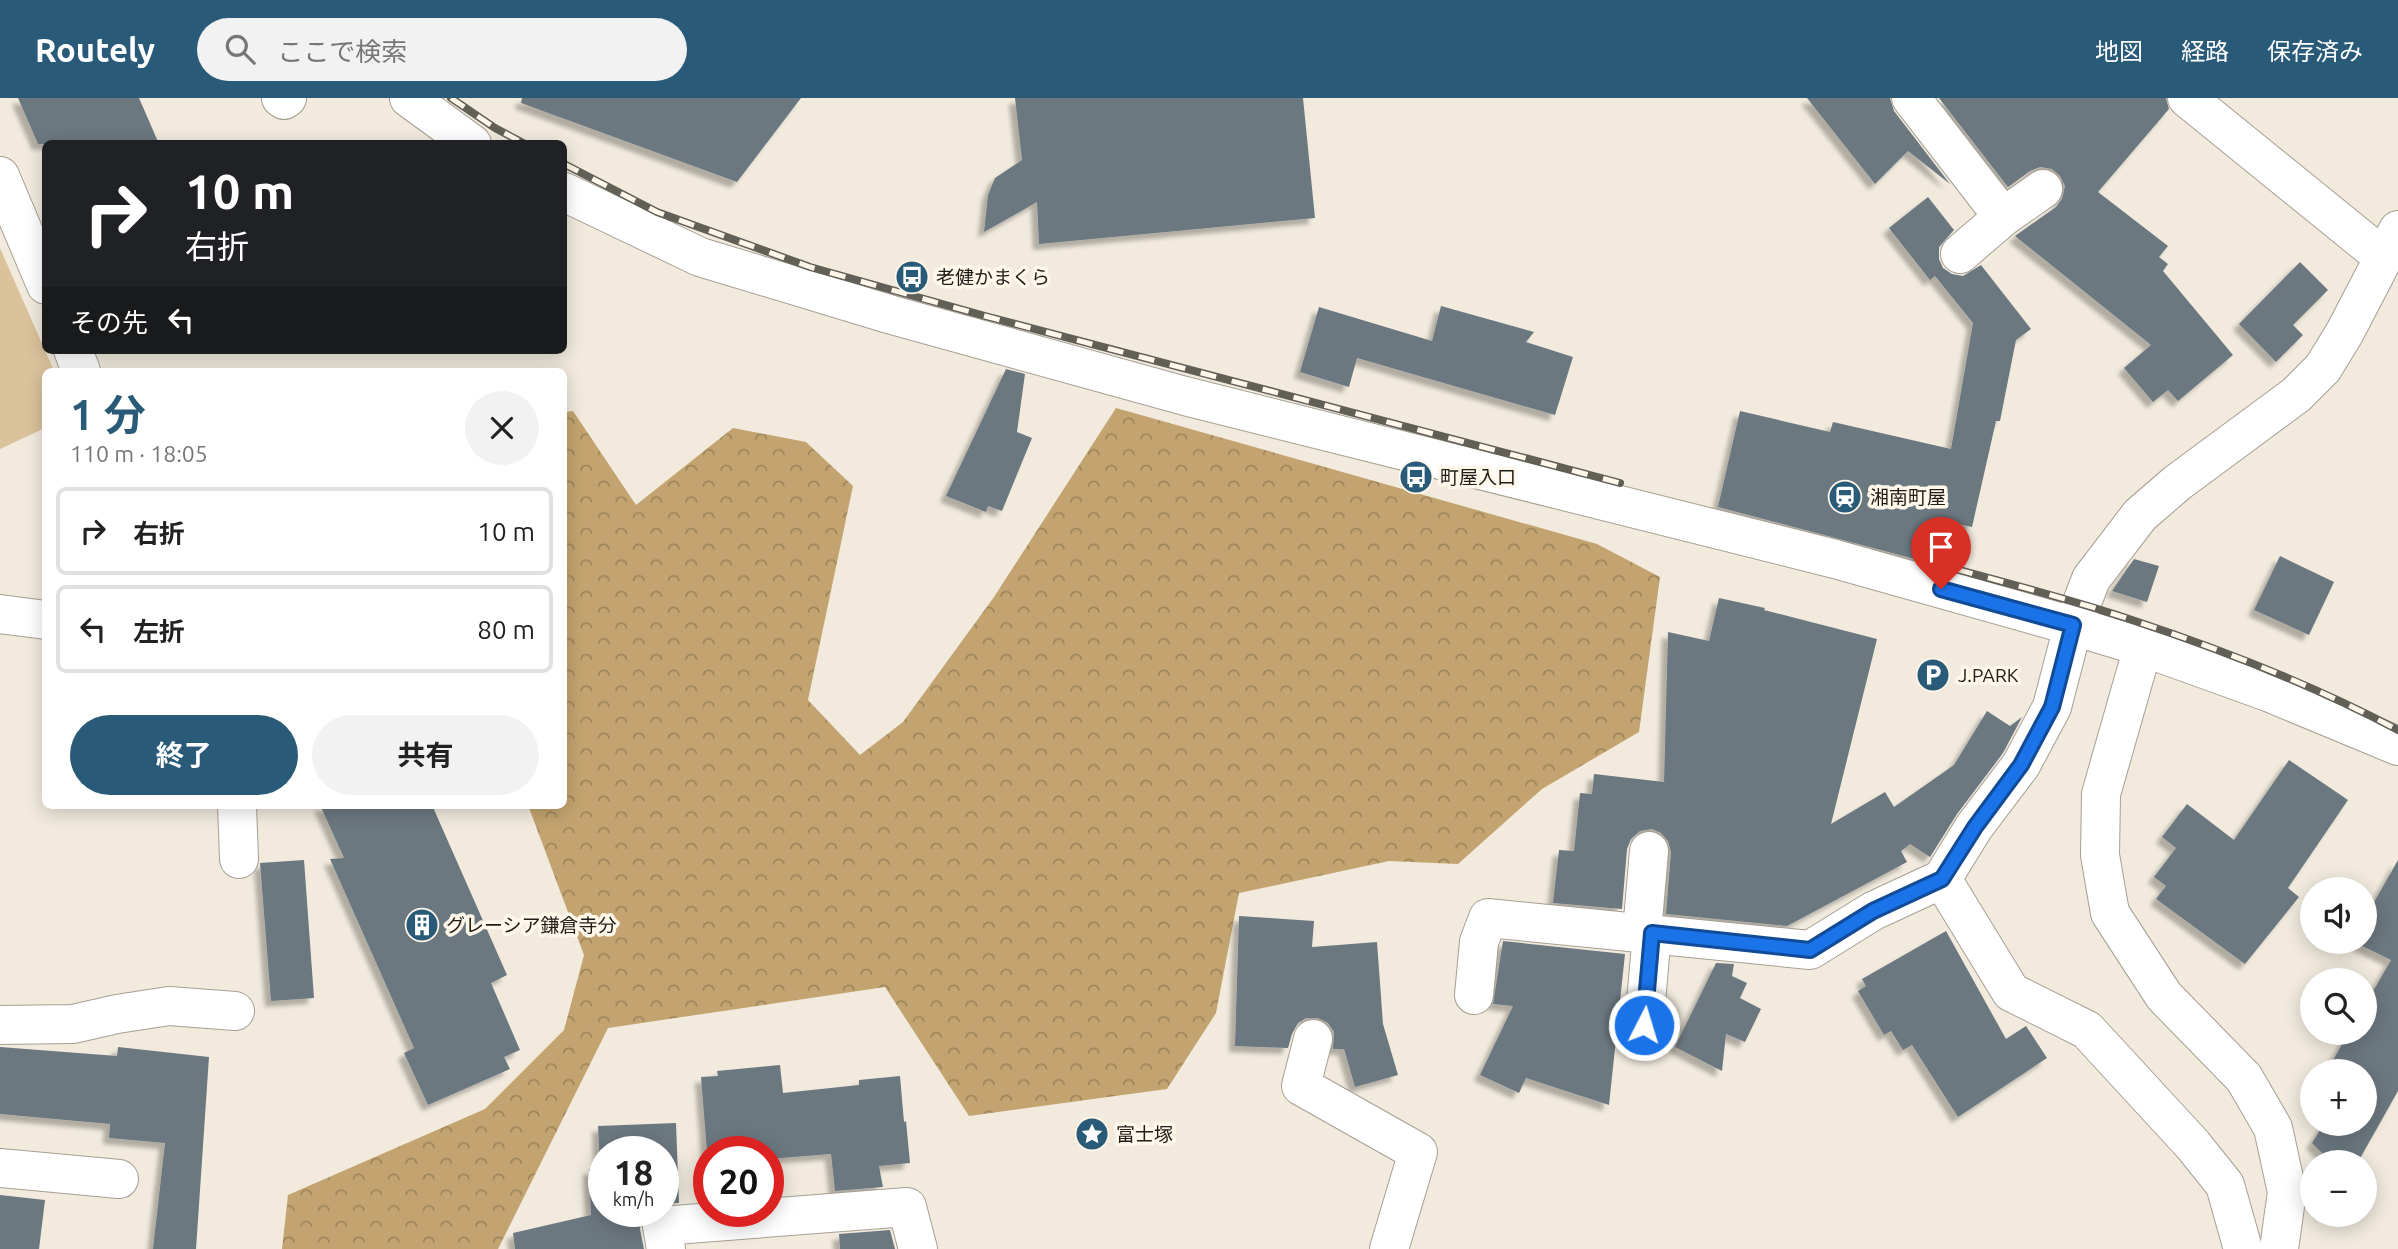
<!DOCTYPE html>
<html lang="ja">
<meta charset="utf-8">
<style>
:root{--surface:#fff;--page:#f2f2f2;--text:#222;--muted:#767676;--line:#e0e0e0;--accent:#295b79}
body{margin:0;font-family:Ubuntu,"Noto Sans JP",sans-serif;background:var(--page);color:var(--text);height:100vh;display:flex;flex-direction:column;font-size:26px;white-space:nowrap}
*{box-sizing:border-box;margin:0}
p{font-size:23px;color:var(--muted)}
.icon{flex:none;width:38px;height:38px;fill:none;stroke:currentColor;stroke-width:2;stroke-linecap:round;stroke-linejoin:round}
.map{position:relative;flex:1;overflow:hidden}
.sheet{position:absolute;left:42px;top:270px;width:525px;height:441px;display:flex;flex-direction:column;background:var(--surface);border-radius:10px;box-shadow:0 4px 18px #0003}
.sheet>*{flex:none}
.hud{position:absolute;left:42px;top:42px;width:525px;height:214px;border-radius:10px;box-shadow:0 4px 18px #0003;background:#202124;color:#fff;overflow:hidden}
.tools{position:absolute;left:2300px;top:779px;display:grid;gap:14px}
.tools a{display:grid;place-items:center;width:77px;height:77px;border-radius:50%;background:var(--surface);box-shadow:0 4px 18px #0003;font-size:35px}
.speed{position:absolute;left:588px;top:1038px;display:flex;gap:14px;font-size:35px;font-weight:700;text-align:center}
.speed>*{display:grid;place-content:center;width:91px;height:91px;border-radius:50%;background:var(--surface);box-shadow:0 4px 18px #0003;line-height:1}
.speed small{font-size:18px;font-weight:400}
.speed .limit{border:10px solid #d22;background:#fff;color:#111}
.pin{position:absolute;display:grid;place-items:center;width:60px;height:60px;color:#fff;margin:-72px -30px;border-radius:50% 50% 50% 0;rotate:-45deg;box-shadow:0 0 7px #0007}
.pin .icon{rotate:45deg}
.me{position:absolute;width:77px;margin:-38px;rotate:5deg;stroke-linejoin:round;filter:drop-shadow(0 0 5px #0008)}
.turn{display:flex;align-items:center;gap:24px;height:147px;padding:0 28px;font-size:32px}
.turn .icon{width:91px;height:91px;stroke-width:2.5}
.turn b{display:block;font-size:49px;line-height:60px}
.then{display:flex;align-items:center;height:66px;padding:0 28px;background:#0003;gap:14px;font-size:26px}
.round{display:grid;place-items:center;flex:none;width:74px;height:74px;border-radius:37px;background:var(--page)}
.summary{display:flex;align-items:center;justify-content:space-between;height:119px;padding:0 28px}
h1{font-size:42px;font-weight:700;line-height:52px;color:var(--accent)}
.cta{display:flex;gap:14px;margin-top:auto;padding:14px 28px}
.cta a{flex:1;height:80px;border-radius:42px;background:var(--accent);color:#fff;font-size:28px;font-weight:700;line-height:80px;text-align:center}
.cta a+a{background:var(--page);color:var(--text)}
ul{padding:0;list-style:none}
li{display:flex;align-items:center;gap:21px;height:88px;margin:0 14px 10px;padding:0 14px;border:4px solid var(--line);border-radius:10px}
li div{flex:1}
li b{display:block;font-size:26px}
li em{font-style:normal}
header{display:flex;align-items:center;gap:42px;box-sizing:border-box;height:98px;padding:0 35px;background:var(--accent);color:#fff}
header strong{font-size:33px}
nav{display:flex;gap:38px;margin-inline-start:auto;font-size:24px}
.search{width:490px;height:63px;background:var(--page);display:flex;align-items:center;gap:18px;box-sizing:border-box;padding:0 24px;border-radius:38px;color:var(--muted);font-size:26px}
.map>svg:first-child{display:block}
.green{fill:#dac29b}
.forest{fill:url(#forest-crowns)}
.building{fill:#6c7880;filter:url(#shadow)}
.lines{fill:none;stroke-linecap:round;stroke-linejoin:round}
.minor-casing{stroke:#a69f93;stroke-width:40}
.minor{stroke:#fff;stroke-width:38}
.rail-casing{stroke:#625f57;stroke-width:8}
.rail{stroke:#fff7ea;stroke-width:5;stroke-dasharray:16;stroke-linecap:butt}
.route-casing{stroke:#114b97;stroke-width:18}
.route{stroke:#1a73e8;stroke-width:12}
.labels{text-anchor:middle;stroke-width:7;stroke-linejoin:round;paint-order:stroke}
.poi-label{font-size:19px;fill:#1e1c17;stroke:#fff7ea;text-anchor:start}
</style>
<header>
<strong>Routely</strong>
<div class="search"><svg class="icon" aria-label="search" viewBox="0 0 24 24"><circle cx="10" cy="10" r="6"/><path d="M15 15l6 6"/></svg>ここで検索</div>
<nav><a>地図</a><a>経路</a><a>保存済み</a></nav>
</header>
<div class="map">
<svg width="2398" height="1151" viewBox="0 0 2398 1151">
<defs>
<pattern id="forest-crowns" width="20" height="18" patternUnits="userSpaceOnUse" patternTransform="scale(1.75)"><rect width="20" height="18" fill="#c3a470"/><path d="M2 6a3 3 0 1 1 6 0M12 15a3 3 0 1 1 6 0" fill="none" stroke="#9e855b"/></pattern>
<filter id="shadow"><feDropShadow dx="-6" dy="6" stdDeviation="2" flood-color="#0004"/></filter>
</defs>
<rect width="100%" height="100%" fill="#f1eadd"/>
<path class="green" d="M0 150 54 273H46L45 330 0 351Z"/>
<path class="forest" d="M1116 310 1597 446 1660 479 1639 634 1542 691 1458 766 1389 763 1239 795 1216 915 1167 991 969 1018 885 889 608 930 498 1151H282L288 1097 485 1011 564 932 584 857 528 707H564V314L573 313 636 407 733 330 806 344 853 388 808 602 860 657 903 624 994 499Z"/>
<g class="building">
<path d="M18 0H139L159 46H38Z"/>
<path d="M522 0H801L737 84 521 5Z"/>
<path d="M1015 0H1303L1315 120 1039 146 1037 104 984 134 988 97 995 80 1022 62Z"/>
<path d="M1807 0H1890L1894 13 1950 86 1908 53 1875 86Z"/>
<path d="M1939 0H2166L2169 11 2098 94 2168 148 2159 159 2168 166 2163 173 2233 257 2178 303 2168 292 2153 304 2124 270 2151 247 2015 138 2056 109 2062 101 2065 88 2060 78 2052 71 2040 69 2030 73 2008 89Z"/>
<path d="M1928 99 1954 132 1939 149V161L1943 170 1952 176 1963 178 1981 167 2031 231 2016 242 2000 323H1996L1972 429 1937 421 1926 464 1718 409 1740 313 1830 334 1833 324 1951 351 1973 225 1935 178 1930 182 1889 130Z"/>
<path d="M2300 164 2328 192 2293 227 2303 237 2276 264 2239 226Z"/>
<path d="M1441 208 1534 234 1526 244 1573 259 1555 317 1357 260 1349 289 1300 274 1319 209 1432 243Z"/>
<path d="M1006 271 1025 276 1017 334 1032 340 1002 413 988 408 986 414 946 398Z"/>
<path d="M2280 458 2334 484 2309 537 2254 512Z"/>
<path d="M2134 461 2159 468 2147 504 2112 493Z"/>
<path d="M1719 500 1765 510 1764 512 1877 541 1831 726 1885 694 1894 709 1954 667 1987 613 2010 628 2022 619 2003 655 1957 716 1930 759 1910 746 1901 753 1907 764 1787 828 1666 816 1671 754 1668 743 1661 735 1652 731 1640 733 1631 741 1627 751 1622 811 1553 805 1559 752 1574 753 1580 695 1592 696 1594 676 1664 684 1668 534 1709 543Z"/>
<path d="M2289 662 2348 702 2288 790 2299 799 2245 866 2156 801 2166 788 2154 779 2176 750 2162 739 2187 706 2234 742Z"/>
<path d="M320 707H432L507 877 491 885 520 952 504 959 510 971 428 1007 404 955 414 950 330 761 344 760Z"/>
<path d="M304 762 314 900 271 903 260 765Z"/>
<path d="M2398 762V993L2358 1064H2331L2312 1045 2324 1026H2364V973H2342L2331 966 2349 934H2364V909L2391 862 2354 844H2364V822Z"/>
<path d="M1239 818 1314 823 1312 849 1377 844 1383 926 1398 977 1355 989 1344 951H1333L1334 934 1328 925 1318 920H1306L1298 925 1292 936 1288 950 1235 948Z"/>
<path d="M1946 833 2006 941 2026 928 2047 960 1958 1019 1912 947 1903 952 1891 933 1884 937 1858 893 1866 888 1862 881Z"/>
<path d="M1503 843 1625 856 1609 1007 1526 980 1519 995 1480 977 1513 908 1493 906Z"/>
<path d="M1716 865 1734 866 1732 878 1747 885 1740 900 1761 911 1745 944 1726 936 1722 973 1675 949Z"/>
<path d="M0 949 117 958 118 949 209 959 196 1151H153L165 1045 109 1040 110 1026 0 1016Z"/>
<path d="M780 967 783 995 859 987V982L900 978 904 1024 906 1023 910 1065 879 1068 883 1089 835 1093 831 1056 768 1061V1054H707L701 979 718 978 717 973Z"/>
<path d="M676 1025 679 1105 663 1106V1054H604V1113H647L642 1121 640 1131 644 1151H515L513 1135 591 1117 589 1071 600 1070 598 1028Z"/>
<path d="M0 1097 45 1102 39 1151H0Z"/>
<path d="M890 1132 895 1151H840L839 1136Z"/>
</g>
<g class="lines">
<defs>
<g id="minor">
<path d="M281 0 284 2 287 0"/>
<path d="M409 0 472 46"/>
<path d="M1911 0 2003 119"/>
<path d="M2187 0 2383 159"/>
<path d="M0 78 46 187"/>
<path d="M564 94 700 159 892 217 1185 298 1835 461 2073 528 2143 549 2268 594 2398 648"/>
<path d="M1960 156 2003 119 2043 91"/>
<path d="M73 252 81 273"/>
<path d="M0 516 46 522"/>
<path d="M2143 549 2101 696 2100 757 2110 815 2164 898 2244 980 2273 1030 2287 1094 2279 1151"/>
<path d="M237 707 239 761"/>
<path d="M1942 781 2011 894 2087 932 2193 1047 2225 1087 2243 1151"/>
<path d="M1642 834 1649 753"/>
<path d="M1474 897 1479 844 1488 820 1810 852 1873 813 1942 781 1974 729 2021 667 2052 609 2073 528 2091 481 2140 417 2177 385 2296 297 2323 270 2345 234 2398 132"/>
<path d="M0 927 73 926 117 916 169 908 235 913"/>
<path d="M1644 927 1652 835"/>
<path d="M1313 941 1301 988 1418 1054 1389 1151"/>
<path d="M0 1070 119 1081"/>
<path d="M666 1151 662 1128 907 1109 918 1151"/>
</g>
</defs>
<use href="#minor" class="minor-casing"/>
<use href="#minor" class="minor"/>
<defs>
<g id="rail">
<path d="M451 0 495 30 525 46"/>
<path d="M564 66 657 114 810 169 985 218 1620 385"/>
<path d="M1926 463C1995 482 2064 499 2132 522 2223 552 2313 587 2398 632"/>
</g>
</defs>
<use href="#rail" class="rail-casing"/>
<use href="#rail" class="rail"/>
</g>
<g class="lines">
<defs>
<path id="route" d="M1644 927 1652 835 1810 852 1873 813 1942 781 1975 729 2021 667 2052 609 2073 527 1941 491"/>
</defs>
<use href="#route" class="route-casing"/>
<use href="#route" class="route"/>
</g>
<defs>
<symbol id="bus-disc" viewBox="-11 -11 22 22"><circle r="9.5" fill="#295b79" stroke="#fff7ea"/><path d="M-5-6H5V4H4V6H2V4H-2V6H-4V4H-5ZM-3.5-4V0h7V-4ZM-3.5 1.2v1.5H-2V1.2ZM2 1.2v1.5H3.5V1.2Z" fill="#fff"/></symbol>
<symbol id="station-disc" viewBox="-11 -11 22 22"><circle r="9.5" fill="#295b79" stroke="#fff7ea"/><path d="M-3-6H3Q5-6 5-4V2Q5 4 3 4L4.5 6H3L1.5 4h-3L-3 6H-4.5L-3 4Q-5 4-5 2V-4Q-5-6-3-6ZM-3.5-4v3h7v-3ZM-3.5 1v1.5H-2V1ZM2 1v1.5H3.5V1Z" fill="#fff"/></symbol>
<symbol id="parking-disc" viewBox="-11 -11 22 22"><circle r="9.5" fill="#295b79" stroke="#fff7ea"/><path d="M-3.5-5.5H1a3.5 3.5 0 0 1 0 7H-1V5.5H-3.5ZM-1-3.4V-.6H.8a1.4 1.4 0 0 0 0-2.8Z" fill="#fff"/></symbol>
<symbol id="building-disc" viewBox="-11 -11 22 22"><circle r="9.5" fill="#295b79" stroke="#fff7ea"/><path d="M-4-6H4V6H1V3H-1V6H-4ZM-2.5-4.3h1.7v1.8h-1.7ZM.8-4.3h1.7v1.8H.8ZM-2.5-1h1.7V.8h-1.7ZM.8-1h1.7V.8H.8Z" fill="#fff"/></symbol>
<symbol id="sight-disc" viewBox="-11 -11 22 22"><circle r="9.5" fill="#295b79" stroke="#fff7ea"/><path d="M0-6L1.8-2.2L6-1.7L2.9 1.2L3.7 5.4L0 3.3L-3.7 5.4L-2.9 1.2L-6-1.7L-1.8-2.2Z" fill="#fff"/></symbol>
</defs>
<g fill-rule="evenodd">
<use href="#bus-disc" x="893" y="160" width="38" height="38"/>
<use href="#bus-disc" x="1397" y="360" width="38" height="38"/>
<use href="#station-disc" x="1826" y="380" width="38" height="38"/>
<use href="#parking-disc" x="1914" y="558" width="38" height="38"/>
<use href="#building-disc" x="403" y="808" width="38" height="38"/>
<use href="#sight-disc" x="1073" y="1017" width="38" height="38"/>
</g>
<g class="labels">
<g class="poi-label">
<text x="936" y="186">老健かまくら</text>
<text x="1440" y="386">町屋入口</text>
<text x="1870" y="406">湘南町屋</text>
<text x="1958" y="584">J.PARK</text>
<text x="446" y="834">グレーシア鎌倉寺分</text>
<text x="1116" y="1043">富士塚</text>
</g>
</g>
</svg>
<div class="tools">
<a><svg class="icon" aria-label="sound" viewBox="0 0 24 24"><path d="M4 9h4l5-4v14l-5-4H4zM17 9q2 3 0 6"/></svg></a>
<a><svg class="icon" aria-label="search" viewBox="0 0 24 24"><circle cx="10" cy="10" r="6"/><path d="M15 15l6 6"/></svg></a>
<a>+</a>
<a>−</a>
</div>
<div class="speed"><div>18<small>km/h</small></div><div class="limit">20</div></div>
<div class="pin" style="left:1941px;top:491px;background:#d93025"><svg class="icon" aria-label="arrive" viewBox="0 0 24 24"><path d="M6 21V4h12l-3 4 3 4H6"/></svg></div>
<svg class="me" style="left:1644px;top:927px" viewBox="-20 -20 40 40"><circle r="17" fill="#1a73e8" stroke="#fff" stroke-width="3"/><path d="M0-11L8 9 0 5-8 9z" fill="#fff"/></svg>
<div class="hud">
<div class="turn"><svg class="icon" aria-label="right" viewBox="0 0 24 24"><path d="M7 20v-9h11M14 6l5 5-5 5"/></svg><div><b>10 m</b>右折</div></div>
<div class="then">その先<svg class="icon" aria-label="left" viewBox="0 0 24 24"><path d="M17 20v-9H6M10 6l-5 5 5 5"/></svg></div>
</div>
<section class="sheet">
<div class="summary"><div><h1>1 分</h1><p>110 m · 18:05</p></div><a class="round"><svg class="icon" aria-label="close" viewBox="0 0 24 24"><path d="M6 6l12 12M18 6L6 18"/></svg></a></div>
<ul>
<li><svg class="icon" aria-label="right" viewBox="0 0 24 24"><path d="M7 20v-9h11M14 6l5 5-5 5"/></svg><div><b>右折</b></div><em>10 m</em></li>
<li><svg class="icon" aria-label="left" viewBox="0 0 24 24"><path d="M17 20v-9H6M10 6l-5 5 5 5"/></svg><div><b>左折</b></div><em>80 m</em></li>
</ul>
<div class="cta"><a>終了</a><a>共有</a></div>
</section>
</div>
